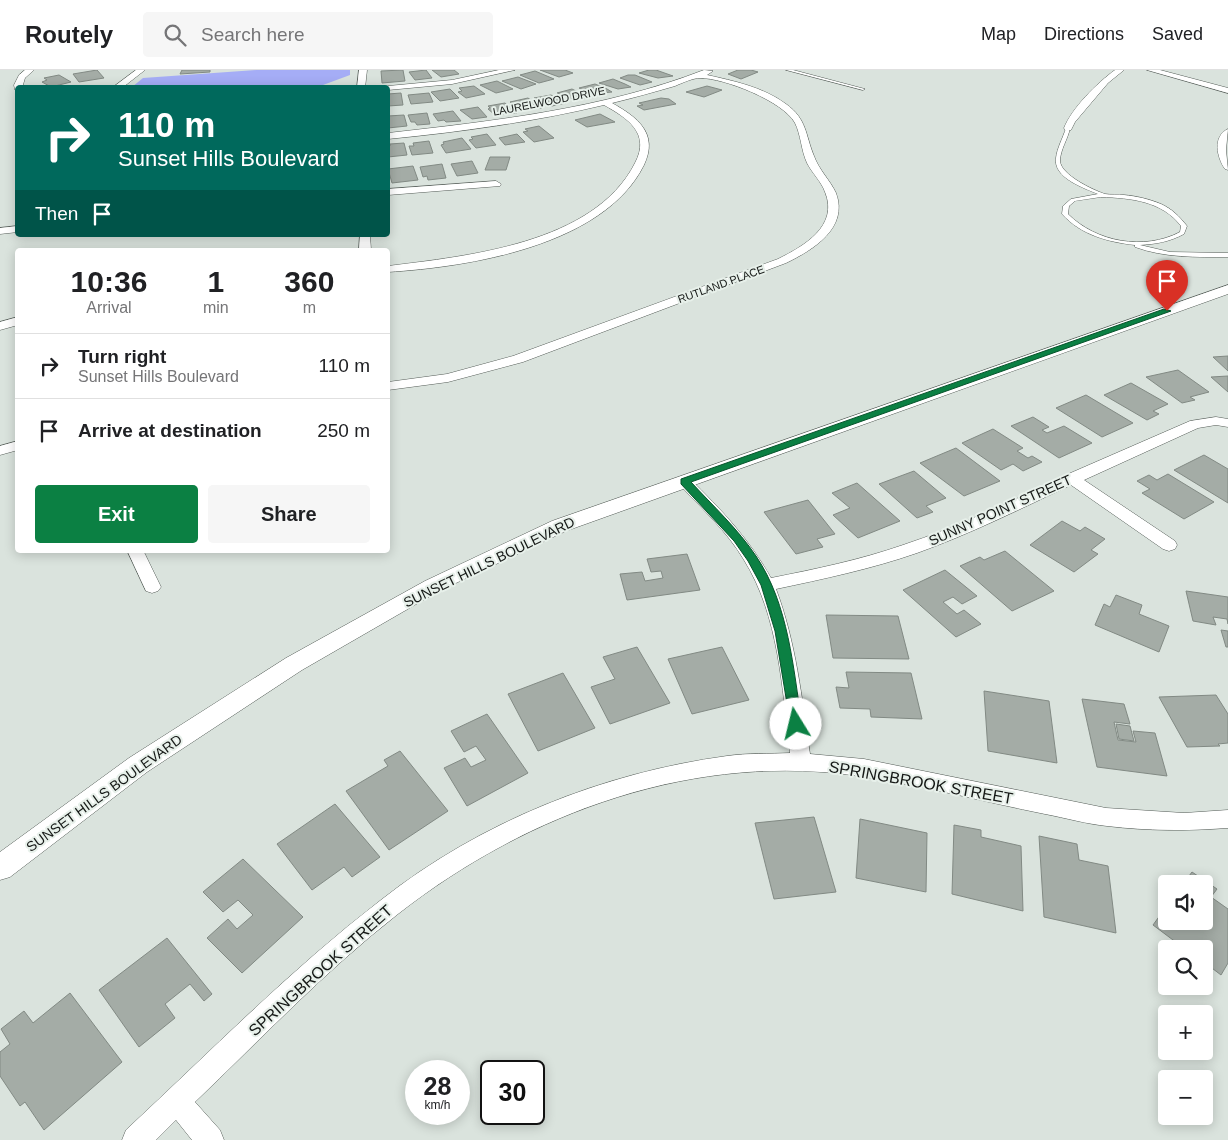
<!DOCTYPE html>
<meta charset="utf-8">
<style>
:root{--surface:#fff;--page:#f6f6f6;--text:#202124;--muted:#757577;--line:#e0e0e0;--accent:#0b8043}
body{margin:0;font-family:Helvetica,sans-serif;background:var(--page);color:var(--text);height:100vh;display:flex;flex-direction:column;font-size:19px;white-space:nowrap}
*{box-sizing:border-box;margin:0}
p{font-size:16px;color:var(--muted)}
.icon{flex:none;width:28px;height:28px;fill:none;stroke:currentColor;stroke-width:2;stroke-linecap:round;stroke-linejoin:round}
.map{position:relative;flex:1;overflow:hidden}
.drawer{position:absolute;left:15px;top:178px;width:375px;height:305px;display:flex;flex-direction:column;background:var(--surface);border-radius:5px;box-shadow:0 2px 12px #0003}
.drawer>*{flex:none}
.hud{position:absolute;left:15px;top:15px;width:375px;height:152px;border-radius:5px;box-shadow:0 2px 12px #0003;background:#00695c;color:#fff;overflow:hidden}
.fabs{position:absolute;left:1158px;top:805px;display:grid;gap:10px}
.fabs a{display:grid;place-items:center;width:55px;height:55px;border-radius:5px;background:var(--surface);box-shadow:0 2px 12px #0003;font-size:25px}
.speed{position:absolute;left:405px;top:990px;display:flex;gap:10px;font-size:25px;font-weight:700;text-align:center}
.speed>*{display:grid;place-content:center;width:65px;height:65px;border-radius:50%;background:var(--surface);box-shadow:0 2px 12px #0003;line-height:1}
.speed small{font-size:12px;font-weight:400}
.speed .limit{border:2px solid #111;border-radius:8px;background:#fff;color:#111}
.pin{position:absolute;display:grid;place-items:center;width:42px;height:42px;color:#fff;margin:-51px -21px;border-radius:50% 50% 50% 0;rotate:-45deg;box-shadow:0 0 5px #0007}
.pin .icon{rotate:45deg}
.me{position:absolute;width:55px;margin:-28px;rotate:351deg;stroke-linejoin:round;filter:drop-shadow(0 0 4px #0008)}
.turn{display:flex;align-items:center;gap:18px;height:105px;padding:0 20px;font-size:22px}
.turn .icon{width:65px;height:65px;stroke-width:2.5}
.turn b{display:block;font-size:35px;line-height:42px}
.then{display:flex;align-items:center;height:48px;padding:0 20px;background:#0003;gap:10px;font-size:19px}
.eta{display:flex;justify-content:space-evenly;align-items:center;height:85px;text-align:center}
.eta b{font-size:30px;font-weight:700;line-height:35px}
.primary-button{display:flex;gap:10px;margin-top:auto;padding:10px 20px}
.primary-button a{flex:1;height:58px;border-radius:5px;background:var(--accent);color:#fff;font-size:20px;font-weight:700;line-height:58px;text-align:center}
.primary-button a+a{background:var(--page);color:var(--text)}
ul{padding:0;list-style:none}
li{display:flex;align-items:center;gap:15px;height:65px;padding:0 20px;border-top:1px solid var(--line)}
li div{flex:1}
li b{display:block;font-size:19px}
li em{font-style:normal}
header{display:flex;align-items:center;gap:30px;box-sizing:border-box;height:70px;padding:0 25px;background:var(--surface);border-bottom:1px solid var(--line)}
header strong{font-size:24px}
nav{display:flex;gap:28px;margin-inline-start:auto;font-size:18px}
.search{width:350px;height:45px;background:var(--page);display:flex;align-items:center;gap:12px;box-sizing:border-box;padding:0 18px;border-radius:5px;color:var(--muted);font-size:19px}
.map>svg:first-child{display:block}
.green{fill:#a5adf6}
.building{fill:#a4aca6;stroke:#828a84}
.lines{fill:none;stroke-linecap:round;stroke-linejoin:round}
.service-casing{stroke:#545c57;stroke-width:1}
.minor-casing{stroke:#545c57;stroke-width:1}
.tertiary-casing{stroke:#545c57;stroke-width:1}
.service{fill:#fff;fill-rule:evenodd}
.minor{fill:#fff;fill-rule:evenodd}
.tertiary{fill:#fff;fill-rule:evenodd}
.route{fill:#0b8043;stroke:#07532c}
.labels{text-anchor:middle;stroke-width:4;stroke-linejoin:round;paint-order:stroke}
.far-street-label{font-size:11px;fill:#151816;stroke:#e7f0ea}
.street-label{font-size:14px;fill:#151816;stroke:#e7f0ea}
.near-street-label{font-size:16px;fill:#151816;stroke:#e7f0ea}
</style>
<header>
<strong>Routely</strong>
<div class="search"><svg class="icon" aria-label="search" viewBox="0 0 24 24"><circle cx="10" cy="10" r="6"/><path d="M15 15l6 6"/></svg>Search here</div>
<nav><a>Map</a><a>Directions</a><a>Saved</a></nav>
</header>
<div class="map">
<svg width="1228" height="1070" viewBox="0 0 1228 1070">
<rect width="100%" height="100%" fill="#dae3dd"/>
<path class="green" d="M256 0H350V5L323 15 282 17H132L143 8Z"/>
<g class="building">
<path d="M97 0 104 8 79 12 73 4Z"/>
<path d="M182 0H210V2L180 4Z"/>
<path d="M403 0 405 11 382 13 381 1Z"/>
<path d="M426 0 432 8 415 10 409 2Z"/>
<path d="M432 0H454L459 4 441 7Z"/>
<path d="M540 0H565L573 3 559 7Z"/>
<path d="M649 0H656L673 6 658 8 639 3Z"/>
<path d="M738 0H751L758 2 741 9 728 4Z"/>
<path d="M535 1 554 9 539 13 520 5Z"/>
<path d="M59 5 71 12 51 17 42 12 47 10 44 8Z"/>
<path d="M628 5H635L652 12 640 15 620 8Z"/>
<path d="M518 7 536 14 521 19 502 11Z"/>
<path d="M613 9 625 14 631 17 618 19 599 13Z"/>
<path d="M497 11 513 19 496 23 480 15Z"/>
<path d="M595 14 607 19 612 22 591 24 579 18Z"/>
<path d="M474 16 485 24 466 28 458 22 462 21 459 18Z"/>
<path d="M707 16 722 20 704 27 686 22Z"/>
<path d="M450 19 459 28 440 31 431 22Z"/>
<path d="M572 19 588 27H589L576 30 557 23Z"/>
<path d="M401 23 403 35 388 36V24Z"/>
<path d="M429 23 433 32 411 34 408 25Z"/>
<path d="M551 25 562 31 566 33 552 36 534 28Z"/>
<path d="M528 28 542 38 524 39 510 32Z"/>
<path d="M661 28 669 29 676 34 644 40 637 36 643 35 639 33Z"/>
<path d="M505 33 517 43 494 44 488 39 490 38 488 36Z"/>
<path d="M478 37 487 47 472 49 460 40Z"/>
<path d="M453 41 461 51 446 52 444 50 438 51 433 44Z"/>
<path d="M427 43 430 54 417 55 415 52H411L408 45Z"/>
<path d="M600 44 615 52 587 57 575 50Z"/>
<path d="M404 45 407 56 388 58V46Z"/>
<path d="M539 56 554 68 534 72 523 62 528 61 525 59Z"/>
<path d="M487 64 496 75 476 78 469 70 473 69 471 67Z"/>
<path d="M517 64 525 72 505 75 499 68Z"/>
<path d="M462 68 471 79 446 83 441 75 444 74 443 72Z"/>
<path d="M429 71 433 83 412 85 409 76H414L413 73Z"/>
<path d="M404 73 407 85 388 87V77L390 76V74Z"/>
<path d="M490 87H510L506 100H485Z"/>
<path d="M472 91 478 103 457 106 451 94Z"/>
<path d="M442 94 446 108 428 110 427 106 423 107 420 97Z"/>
<path d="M413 96 418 110 392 113 388 99Z"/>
<path d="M1228 286V301L1213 287Z"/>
<path d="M1178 300 1209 322 1190 327 1195 330 1182 333 1146 307Z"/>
<path d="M1228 306V322L1211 307Z"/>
<path d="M1131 313 1168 334 1153 341 1159 344 1147 350 1104 325Z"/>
<path d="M1086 325 1133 353 1102 367 1056 338Z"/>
<path d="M1033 347 1049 357 1042 360 1047 363 1064 356 1092 373 1059 388 1011 356Z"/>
<path d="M993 359 1023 378 1017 381 1028 388 1032 386 1042 392 1023 401 1013 394 1001 400 962 373Z"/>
<path d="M956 378 1000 411 964 426 920 393Z"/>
<path d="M1204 385 1228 399V433L1174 400Z"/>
<path d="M914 401 946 428 926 436 933 442 917 448 879 414Z"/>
<path d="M1168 404 1214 432 1184 449 1142 423 1150 419 1137 411 1149 405 1157 410Z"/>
<path d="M857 413 900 451 858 468 833 445 850 438 832 423Z"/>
<path d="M808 430 835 464 817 469 823 477 796 484 764 442Z"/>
<path d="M1062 451 1080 461 1085 457 1105 469 1091 480 1098 484 1074 502 1030 475Z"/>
<path d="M1005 481 1054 521 1012 541 960 496 980 487 984 490Z"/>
<path d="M687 484 700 520 627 530 620 504 642 502 645 511 663 508 661 501 651 502 647 489Z"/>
<path d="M945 500 977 526 962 534 953 527 943 532 957 544 964 540 981 554 956 567 903 520Z"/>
<path d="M1186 521 1228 527V554L1227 549 1213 547 1216 555 1193 551Z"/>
<path d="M1116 525 1142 535 1139 544 1169 556 1159 582 1095 555 1104 534 1110 537Z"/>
<path d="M826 545 898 546 909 589 833 588Z"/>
<path d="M1221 560 1228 561V577H1226Z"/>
<path d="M637 577 670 633 610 654 591 617 615 609 603 587Z"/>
<path d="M722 577 749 630 692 644 668 589Z"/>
<path d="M846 602 911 603 922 649 871 647 870 639 840 638 836 617 849 618Z"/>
<path d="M563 603 595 658 538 681 508 624Z"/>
<path d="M984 621 1049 631 1057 693 988 681Z"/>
<path d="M1216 625 1228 644V673L1218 674 1220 676 1187 677 1159 627Z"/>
<path d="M1082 629 1124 634 1130 654 1114 652 1118 670 1136 672 1133 661 1155 663 1167 706 1097 697Z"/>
<path d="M487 644 528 703 467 736 444 698 465 688 471 697 486 690 476 676 464 682 451 661Z"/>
<path d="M1116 654 1130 656 1134 671 1119 669Z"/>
<path d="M400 681 448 741 389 780 346 721 388 696 384 690Z"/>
<path d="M335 734 380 787 352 807 344 797 312 820 277 774Z"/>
<path d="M814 747 836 822 774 829 755 753Z"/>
<path d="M860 749 927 763 926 822 856 808Z"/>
<path d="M954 755 981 760V767L1021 776 1023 841 952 824Z"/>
<path d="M1039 766 1077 774 1079 790 1108 796 1116 863 1044 847Z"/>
<path d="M243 789 303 847 242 903 207 868 228 849 237 859 253 845 238 830 223 842 203 822Z"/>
<path d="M1192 802 1217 819 1211 827 1228 839V893L1221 905 1204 892V879H1185L1153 855 1166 837V851H1204V814H1183Z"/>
<path d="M167 868 212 924 204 931 190 914 165 934 175 948 139 977 99 920Z"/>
<path d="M70 923 122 992 44 1060 25 1032 20 1036 0 1006V982L10 974 1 959 24 941 33 953Z"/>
</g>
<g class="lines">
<defs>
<g id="service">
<path d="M786 0H793L865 19 863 20Z"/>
<path d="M1068 57 1070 58C1068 69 1060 80 1060 91 1061 105 1093 120 1105 124 1110 125 1118 124 1124 125 1136 126 1149 129 1161 134 1172 139 1179 146 1187 156L1184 164C1169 172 1156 174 1140 175L1170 182 1228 183V187C1196 187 1165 188 1135 177V175C1108 172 1081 165 1062 144L1063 136 1071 129 1098 124C1084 118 1053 108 1056 88 1057 78 1063 68 1066 58ZM1101 127C1131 128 1162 131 1181 156L1180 162C1144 181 1096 172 1068 144L1069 136 1075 131Z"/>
</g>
<g id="minor">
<path d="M25 0H34L25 8 22 18 15 20 14 15 19 5Z"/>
<path d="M136 0H145L122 18H112Z"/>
<path d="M359 0H367L365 18H357Z"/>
<path d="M499 0H515L452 14 388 20V18H384L388 16 452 10Z"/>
<path d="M704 0 713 1 707 5C734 11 763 17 786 34 807 49 805 64 814 86 819 100 830 110 836 123 849 158 813 180 786 193L523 292 448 312 388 320V312L447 304 513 286 778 189C804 176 839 156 825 122 821 111 812 103 807 93 801 80 801 65 795 53 783 31 724 8 700 8 693 8 682 13 675 16 654 22 633 28 612 33 637 47 659 63 644 95 604 176 468 197 388 202V196C467 186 594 174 635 93 651 63 627 48 604 35 533 52 460 62 388 69V63C494 51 603 39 704 0Z"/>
<path d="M1115 0H1124L1108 13 1075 52 1071 60H1065L1064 58C1072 38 1097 13 1115 0Z"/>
<path d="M1147 0H1160L1228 18V23Z"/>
<path d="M1228 59 1226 80 1228 100 1225 99C1217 88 1212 66 1228 59Z"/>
<path d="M496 111 501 114 500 116 388 125V119Z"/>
<path d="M18 156V162L0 164V158Z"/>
<path d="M360 165H370L371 180H359Z"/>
<path d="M18 247V255L0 260V252Z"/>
<path d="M1216 347 1228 349V357L1216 355 1198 358 1084 410 1175 471 1177 475 1175 479 1169 481 1163 479 1071 415C1020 439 970 464 917 483 871 499 823 509 776 519 796 572 802 629 810 684L864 689 1106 738 1184 743 1228 740V758C1188 761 1148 761 1107 756 1087 754 1066 748 1045 744 985 732 925 716 865 707 698 680 528 742 398 844 325 901 261 969 195 1032L220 1060 224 1070H192L176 1050 156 1070H122L126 1060C209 983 291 899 381 830 480 752 602 703 727 686 747 683 769 684 790 683 782 618 779 546 744 490 727 461 701 438 679 414L676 411 679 408H689C721 439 749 469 771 508 816 499 860 490 903 475 958 457 1011 431 1064 407L1066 405 1190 351Z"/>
<path d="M18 371V380L0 385V376Z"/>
<path d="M127 480H143L161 517 158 521 152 523 146 521Z"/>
</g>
<path id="tertiary" d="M1228 215V224L566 461 439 521 302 600 147 702 10 807 0 810V782L129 688 286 588 425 511 552 451Z"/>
</defs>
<use href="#service" class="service-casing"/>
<use href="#minor" class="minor-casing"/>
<use href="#tertiary" class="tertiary-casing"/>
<use href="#service" class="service"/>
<use href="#minor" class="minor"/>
<use href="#tertiary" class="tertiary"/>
</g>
<path class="route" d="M1164 239 1171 241 691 412C713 436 738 459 756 486 789 535 793 598 802 654L800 658 796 659 791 658 775 561 761 515 748 491 734 471 681 414V409Z"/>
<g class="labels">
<g class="far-street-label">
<text transform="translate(549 31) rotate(-11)" y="4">LAURELWOOD DRIVE</text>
<text transform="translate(721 214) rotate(-20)" y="4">RUTLAND PLACE</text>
</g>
<g class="street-label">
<text transform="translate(1000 440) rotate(-24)" y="5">SUNNY POINT STREET</text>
<text transform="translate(489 492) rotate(-26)" y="5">SUNSET HILLS BOULEVARD</text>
<text transform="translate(104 723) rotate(-36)" y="5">SUNSET HILLS BOULEVARD</text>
</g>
<g class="near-street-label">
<text transform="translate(921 712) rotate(10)" y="6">SPRINGBROOK STREET</text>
<text transform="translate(320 900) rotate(-42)" y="6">SPRINGBROOK STREET</text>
</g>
</g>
</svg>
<div class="fabs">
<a><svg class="icon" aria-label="sound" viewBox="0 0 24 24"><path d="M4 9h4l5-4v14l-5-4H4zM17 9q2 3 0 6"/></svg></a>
<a><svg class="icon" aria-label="search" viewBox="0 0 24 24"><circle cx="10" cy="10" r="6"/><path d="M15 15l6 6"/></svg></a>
<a>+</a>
<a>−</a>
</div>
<div class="speed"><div>28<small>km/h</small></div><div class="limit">30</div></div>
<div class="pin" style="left:1167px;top:241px;background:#d93025"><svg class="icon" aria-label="arrive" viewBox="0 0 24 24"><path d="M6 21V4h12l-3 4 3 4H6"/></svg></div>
<svg class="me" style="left:796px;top:654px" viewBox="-20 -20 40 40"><circle r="19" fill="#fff"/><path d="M0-13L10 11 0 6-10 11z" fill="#0b8043"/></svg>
<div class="hud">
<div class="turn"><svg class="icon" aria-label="right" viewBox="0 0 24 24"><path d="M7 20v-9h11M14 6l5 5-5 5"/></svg><div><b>110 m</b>Sunset Hills Boulevard</div></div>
<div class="then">Then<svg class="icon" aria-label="arrive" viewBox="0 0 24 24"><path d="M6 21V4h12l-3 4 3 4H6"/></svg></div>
</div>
<section class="drawer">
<div class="eta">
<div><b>10:36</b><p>Arrival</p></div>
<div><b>1</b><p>min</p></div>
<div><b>360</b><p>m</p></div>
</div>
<ul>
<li><svg class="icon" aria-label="right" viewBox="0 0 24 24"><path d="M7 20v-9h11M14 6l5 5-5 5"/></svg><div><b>Turn right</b><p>Sunset Hills Boulevard</p></div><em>110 m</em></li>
<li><svg class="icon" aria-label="arrive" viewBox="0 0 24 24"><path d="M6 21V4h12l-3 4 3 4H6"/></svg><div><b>Arrive at destination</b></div><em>250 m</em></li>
</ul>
<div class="primary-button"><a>Exit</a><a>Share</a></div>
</section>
</div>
